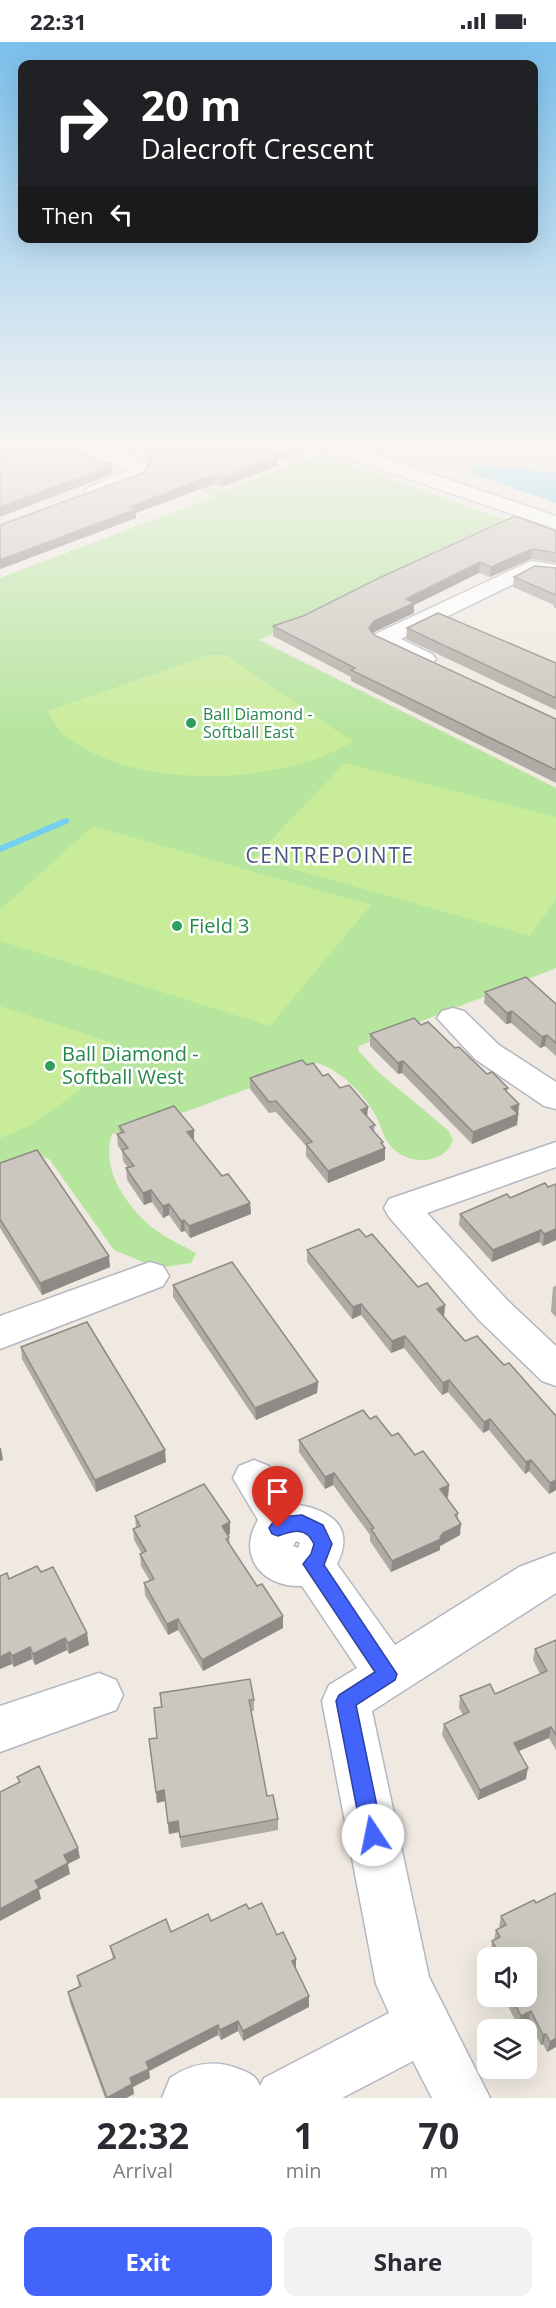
<!DOCTYPE html>
<style>
:root{--surface:#fff;--page:#f2f2f3;--text:#2b2b33;--muted:#7c7c81;--accent:#4264fb}
body{margin:0;font-family:"Open Sans",sans-serif;background:var(--page);color:var(--text);height:100vh;display:flex;flex-direction:column;font-size:22px;white-space:nowrap}
*{box-sizing:border-box;margin:0}
p{font-size:20px;color:var(--muted)}
.icon{flex:none;width:33px;height:33px;fill:none;stroke:currentColor;stroke-width:2;stroke-linecap:round;stroke-linejoin:round}
.map{position:relative;height:2056px;overflow:hidden}
.details{display:flex;flex-direction:column;background:var(--surface);flex:1}
.details>*{flex:none}
.top-card{position:absolute;left:18px;top:18px;width:520px;height:183px;border-radius:12px;box-shadow:0 6px 24px #0002;background:#202124;color:#fff;overflow:hidden}
.tools{position:absolute;left:477px;top:1905px;display:grid;gap:12px}
.tools a{display:grid;place-items:center;width:60px;height:60px;border-radius:12px;background:var(--surface);box-shadow:0 6px 24px #0002;font-size:30px}
.pin{position:absolute;display:grid;place-items:center;width:51px;height:51px;color:#fff;margin:-62px -26px;border-radius:50% 50% 50% 0;rotate:-45deg;box-shadow:0 0 6px #0007}
.pin .icon{rotate:45deg}
.me{position:absolute;width:66px;margin:-33px;rotate:349deg;stroke-linejoin:round;filter:drop-shadow(0 0 4px #0008)}
.turn{display:flex;align-items:center;gap:21px;height:126px;padding:0 24px;font-size:27px}
.turn .icon{width:78px;height:78px;stroke-width:2.5}
.turn b{display:block;font-size:42px;line-height:51px}
.then{display:flex;align-items:center;height:57px;padding:0 24px;background:#0003;gap:12px;font-size:22px}
.eta{display:flex;justify-content:space-evenly;align-items:center;height:102px;text-align:center}
.eta b{font-size:36px;font-weight:700;line-height:42px}
.cta{display:flex;gap:12px;margin-top:auto;padding:12px 24px}
.cta a{flex:1;height:69px;border-radius:12px;background:var(--accent);color:#fff;font-size:24px;font-weight:700;line-height:69px;text-align:center}
.cta a+a{background:var(--page);color:var(--text)}
.status{display:flex;justify-content:space-between;align-items:center;height:42px;padding:0 30px;background:var(--surface);direction:ltr}
.status svg{height:16px;fill:currentColor}
.map>svg:first-child{display:block}
.green{fill:#b6e59e}
.pitch{fill:#c9ec9a}
.water{fill:#75cff0}
.lines{fill:none;stroke-linecap:round;stroke-linejoin:round}
.stream{stroke:#75cff0;stroke-width:6}
.minor-casing{stroke:#b4b7c1;stroke-width:3}
.minor{fill:#fff;fill-rule:evenodd}
.wall{fill:#afaba4}
.shaded-wall{fill:#8e8b86}
.building{fill:#cbc7bf;stroke:#8e8b86;stroke-width:1.5}
.route{fill:#4264fb;stroke:#2b41a3;stroke-width:1.5}
.leisure-dot{fill:#2e9e5b;stroke:#fff;stroke-width:2}
.labels{text-anchor:middle;stroke-width:5;stroke-linejoin:round;paint-order:stroke}
.far-leisure-label{font-size:16px;fill:#27864d;stroke:#fff;text-anchor:start}
.leisure-label{font-size:20px;fill:#27864d;stroke:#fff;text-anchor:start}
.neighbourhood-label{font-size:21px;letter-spacing:1.5px;fill:#4d5680;stroke:#fff}
</style>
<div class="status"><b>22:31</b><svg viewBox="0 0 49 12"><path d="M0 12V9h3v3zM5 12V6h3v6zM10 12V3h3v9zM15 12V0h3v12zM26 1h20v11H26zM47 4h2v5h-2z"/></svg></div>
<div class="map">
<svg width="556" height="2056" viewBox="0 0 556 2056">
<rect width="100%" height="100%" fill="#efe9e1"/>
<path class="green" d="M320 412 512 480 414 523 259 598 556 746V926L359 1004 358 1008 377 1029 449 1089 453 1098C444 1125 404 1123 389 1102 383 1094 381 1084 377 1076 366 1054 341 1028 317 1021L185 1070 112 1092C101 1125 123 1159 148 1182 161 1194 180 1202 196 1211L191 1221 164 1225 150 1223 114 1208 49 1117 41 1114 0 1127V536L216 454 163 433 170 429 224 449Z"/>
<g class="pitch">
<path d="M210 613H226L353 700C339 706 325 714 311 719 238 742 129 742 66 695 58 689 53 677 47 669Z"/>
<path d="M345 721 556 775V857L530 894 254 816Z"/>
<path d="M93 784 371 863 270 984 0 899V868Z"/>
<path d="M0 964 115 1002 84 1045 32 1083 0 1096Z"/>
</g>
<path class="water" d="M487 424 520 425 545 431 556 429V461L470 431 474 425Z"/>
<g class="lines">
<path class="stream" d="M0 807 66 779"/>
<defs>
<g id="minor">
<path d="M79 405C101 405 134 406 149 426L143 437 102 454H88L85 450 88 446 129 428 81 409Z"/>
<path d="M325 405H352L556 474V487L327 409Z"/>
<path d="M531 519 556 523V535L534 532 401 597 432 612 436 617 432 622C413 627 392 610 375 602L371 597 375 592Z"/>
<path d="M453 966 464 969 499 1003 556 1040V1067L544 1064 475 1017 437 976 442 969Z"/>
<path d="M556 1100V1125L427 1171 507 1258 556 1304V1344L542 1339 479 1278 389 1175 384 1166 389 1157Z"/>
<path d="M150 1220 163 1224 169 1234 163 1244 0 1307V1274Z"/>
<path d="M254 1418 269 1424 295 1462C330 1468 356 1484 337 1522L395 1603 519 1525 556 1511V1551L372 1669 429 1935 490 2056H432L413 2019 342 2056H162L170 2036C192 2021 214 2017 239 2027 249 2031 256 2033 260 2044L264 2036 389 1971 376 1942 322 1659 329 1643 357 1626 302 1544C263 1546 236 1514 258 1478L233 1436 239 1424ZM296 1499 300 1501 298 1506 293 1504Z"/>
<path d="M99 1631 116 1638 123 1653 116 1668 0 1710V1664Z"/>
</g>
</defs>
<use href="#minor" class="minor-casing"/>
<use href="#minor" class="minor"/>
</g>
<g class="wall">
<path d="M303 409 278 418V423L222 445 214 442 136 471V476L0 527V483L143 431 148 422V413Z"/>
<path d="M556 489V521L531 517 490 535 479 531 414 563V571L374 590 373 591 374 593 556 677V741L351 639V635L273 594V584Z"/>
<path d="M556 526V566H554V563L513 545 514 535Z"/>
<path d="M407 586 556 621V668L406 597Z"/>
<path d="M485 950 556 962V1014L545 1004 540 1006 511 981 506 982 484 961Z"/>
<path d="M421 983 455 1006 487 1032 508 1046 507 1050 519 1062 517 1083 472 1102 402 1031 398 1032 370 1004V992Z"/>
<path d="M307 1023 323 1034 367 1075 375 1083 374 1090 383 1100V1103L385 1106V1118L328 1141 306 1114V1104L276 1070 269 1071 250 1047V1036Z"/>
<path d="M119 1084 194 1099 222 1134 250 1161 251 1172 190 1196 185 1189 181 1190 169 1173 163 1176 152 1160 144 1163 127 1138 126 1126H128L123 1119 122 1109 118 1104 117 1092 120 1091Z"/>
<path d="M0 1121 110 1225 42 1253 0 1186Z"/>
<path d="M556 1142V1198L543 1204 539 1200 492 1220 459 1183 460 1172 510 1156Z"/>
<path d="M366 1195 418 1245 445 1263 444 1274 465 1299 504 1323 556 1374V1448L549 1452 529 1429 525 1432 489 1388 483 1391 448 1350 442 1353 404 1306 391 1311 361 1273 352 1277 307 1220V1208Z"/>
<path d="M173 1243 318 1340 317 1351 256 1378 173 1255Z"/>
<path d="M556 1244V1275L551 1270 553 1245Z"/>
<path d="M21 1305 166 1420 96 1450 22 1317Z"/>
<path d="M370 1377 449 1443 448 1455H446L458 1471V1477L460 1493 442 1503 440 1504V1508L391 1530 370 1499V1493L333 1443 325 1447 299 1410V1398Z"/>
<path d="M135 1474 230 1480V1492L228 1493 229 1495 230 1503 283 1586 203 1629 178 1588 168 1593 145 1553 144 1541 150 1539 141 1524 140 1512H142L134 1498 133 1487 136 1486Z"/>
<path d="M41 1530 89 1603 69 1612 67 1608 35 1623 32 1617 14 1625 12 1622 0 1627V1534L9 1537Z"/>
<path d="M556 1598V1708L549 1696 519 1709 526 1737 478 1758 442 1693 444 1682 463 1673 459 1666 460 1654 495 1652 540 1632 533 1618 535 1607Z"/>
<path d="M160 1651 254 1658V1669H251L267 1754 278 1777V1788L181 1806 179 1790 169 1792 165 1759 157 1761 150 1708 149 1697 157 1696 161 1665Z"/>
<path d="M556 1851V2005L547 2010 543 2002 541 2003 528 1979 518 1984 503 1954H526V1916H494L491 1909 492 1899 494 1898 496 1888 500 1886 499 1885 501 1874 536 1861Z"/>
<path d="M249 1867 277 1893 296 1927 309 1965 243 1999 238 1989 221 1998 218 1993 149 2029 150 2036 133 2045 134 2052 126 2056H105L70 1961 68 1950 79 1945 77 1934 113 1917 110 1904 171 1890Z"/>
</g>
<g class="shaded-wall">
<path d="M291 405H303V409L278 418V423L222 445V436L272 412Z"/>
<path d="M112 424 113 432 0 475V465Z"/>
<path d="M213 433 214 442 136 471V476L0 527V518L130 465Z"/>
<path d="M532 507 531 517 490 535 491 525Z"/>
<path d="M480 520 479 531 414 563V571L374 590 369 597V586L374 579 406 557Z"/>
<path d="M512 969 511 981 506 982 507 971Z"/>
<path d="M547 993 545 1004 540 1006 542 995Z"/>
<path d="M403 1019 402 1031 398 1032V1021Z"/>
<path d="M519 1062 517 1083 472 1102 473 1090 511 1065Z"/>
<path d="M368 1065 367 1076 361 1068Z"/>
<path d="M194 1088V1100L187 1090Z"/>
<path d="M383 1100V1107L385 1106V1118L328 1141V1129Z"/>
<path d="M151 1148 152 1160 144 1163 143 1151Z"/>
<path d="M250 1161 251 1172 190 1196 189 1184Z"/>
<path d="M169 1162V1173L163 1176V1164Z"/>
<path d="M184 1178 185 1189 181 1190V1179Z"/>
<path d="M556 1187V1198L543 1204 544 1192Z"/>
<path d="M541 1188 539 1200 492 1220 493 1208Z"/>
<path d="M109 1214 110 1225 42 1253 40 1241Z"/>
<path d="M361 1262V1273L352 1277 353 1265Z"/>
<path d="M445 1263 444 1274 437 1267Z"/>
<path d="M405 1294 404 1306 391 1311 392 1299Z"/>
<path d="M449 1338 448 1350 442 1353 443 1341Z"/>
<path d="M318 1340 317 1351 256 1378 255 1366Z"/>
<path d="M490 1377 489 1388 483 1391 484 1380Z"/>
<path d="M0 1406H1L3 1418 0 1419Z"/>
<path d="M165 1408 166 1420 96 1450 95 1438Z"/>
<path d="M531 1418 529 1429 525 1432 526 1420Z"/>
<path d="M334 1431 333 1443 325 1447V1435Z"/>
<path d="M556 1438V1448L549 1452 550 1441Z"/>
<path d="M449 1443 448 1455 439 1459 440 1447Z"/>
<path d="M230 1480V1492L223 1496 222 1484Z"/>
<path d="M461 1482 460 1493 442 1503 440 1504V1508L391 1530 392 1519 440 1495 443 1491Z"/>
<path d="M283 1574V1586L203 1629 202 1618Z"/>
<path d="M178 1577V1588L168 1593 167 1582Z"/>
<path d="M87 1591 89 1603 69 1612 68 1601Z"/>
<path d="M65 1596 67 1608 35 1623 33 1612Z"/>
<path d="M30 1605 32 1617 14 1625 12 1614Z"/>
<path d="M10 1610 12 1622 0 1627V1615Z"/>
<path d="M551 1685 549 1696 512 1712 514 1701Z"/>
<path d="M528 1726 526 1737 478 1758 480 1748Z"/>
<path d="M164 1748 165 1759 157 1761 156 1750Z"/>
<path d="M178 1779 179 1790 169 1792 168 1781Z"/>
<path d="M78 1806 80 1816 68 1822 70 1832 39 1848 41 1857 0 1879V1867L35 1839 64 1813Z"/>
<path d="M296 1917V1928L292 1919Z"/>
<path d="M309 1954V1965L243 1999V1989Z"/>
<path d="M531 1969 528 1979 518 1984 521 1974Z"/>
<path d="M238 1979V1989L221 1998 220 1988Z"/>
<path d="M218 1983V1993L149 2029 150 2036 133 2045 134 2052 126 2056H107L130 2036 146 2020Z"/>
<path d="M546 1992 543 2002 541 2003 543 1993Z"/>
<path d="M556 1996V2005L547 2010 550 2000Z"/>
</g>
<g class="building">
<path d="M0 405H64L112 424 0 465Z"/>
<path d="M171 405H291L272 412 278 414 222 436 213 433 130 465 136 467 0 518V483L143 431 151 419 148 413Z"/>
<path d="M515 474 556 489V511L532 507 491 525 480 520 406 557 414 561 374 579 369 586 374 593 556 677V728L351 628 355 626 273 584 303 574 379 536Z"/>
<path d="M535 524 556 526V553L514 535Z"/>
<path d="M438 571 556 621V656L407 586Z"/>
<path d="M526 935 556 962V1001L547 993 542 995 512 969 507 971 485 950Z"/>
<path d="M414 976 421 983 428 980 455 1006 459 1005 487 1032 492 1030 508 1046 504 1047 519 1062 511 1065 518 1072 473 1090 403 1019 398 1021 370 992Z"/>
<path d="M302 1018 307 1023 313 1021 323 1034 328 1032 340 1046 349 1043 368 1065 361 1068 375 1083 370 1085 383 1100 381 1101 385 1106 328 1129 306 1102 312 1100 276 1059 269 1060 250 1036Z"/>
<path d="M174 1064 194 1088 187 1090 222 1134 228 1132 250 1161 189 1184 184 1178 181 1179 169 1162 163 1164 151 1148 143 1151 126 1126 134 1124 122 1108 128 1106 117 1092 124 1090 119 1084Z"/>
<path d="M37 1108 109 1214 40 1241 0 1177V1121Z"/>
<path d="M545 1141 548 1145 556 1142V1187L544 1192 541 1188 493 1208 460 1172 507 1152 510 1156Z"/>
<path d="M359 1187 366 1195 372 1192 418 1245 427 1241 445 1263 437 1267 465 1299 477 1294 504 1323 509 1321 556 1374V1438L550 1441 531 1418 526 1420 490 1377 484 1380 449 1338 443 1341 405 1294 392 1299 361 1262 353 1265 307 1208Z"/>
<path d="M232 1220 318 1340 255 1366 173 1243Z"/>
<path d="M87 1280 165 1408 95 1438 21 1305Z"/>
<path d="M363 1368 370 1377 376 1374 392 1394 398 1391 415 1413 423 1409 449 1443 440 1447 458 1471 455 1473 461 1482 443 1491 440 1495 441 1497 392 1519 371 1487 374 1486 334 1431 325 1435 299 1398Z"/>
<path d="M204 1442 230 1480 222 1484 229 1495 226 1497 257 1544 262 1542 283 1574 202 1618 178 1577 167 1582 144 1541 154 1537 140 1512 146 1509 133 1487 140 1484 135 1474Z"/>
<path d="M37 1524 41 1530 53 1525 87 1591 68 1601 65 1596 33 1612 30 1605 12 1614 10 1610 0 1615V1534L7 1531 9 1537Z"/>
<path d="M556 1598V1693L551 1685 514 1701 528 1726 480 1748 444 1682 469 1670 460 1654 490 1642 495 1652 547 1629 535 1607Z"/>
<path d="M250 1637 254 1658H249L267 1754 273 1753 278 1777 180 1795 178 1779 168 1781 164 1748 156 1750 149 1697 157 1696 154 1666 162 1665 160 1651Z"/>
<path d="M39 1724 78 1806 64 1813 68 1821 35 1839 39 1846 0 1867V1750L20 1740 17 1735Z"/>
<path d="M556 1851V1996L550 2000 546 1992 543 1993 531 1969 521 1974 511 1954H526V1916H502L492 1899 500 1895 496 1888 506 1883 501 1874 534 1858 536 1861Z"/>
<path d="M262 1861 277 1893 283 1890 296 1917 292 1919 309 1954 243 1989 238 1979 220 1988 218 1983 146 2020 149 2027 130 2036 132 2042 107 2056 68 1950 81 1944 77 1934 115 1916 110 1904 166 1877 171 1890 208 1872 211 1879 246 1862 249 1867Z"/>
</g>
<linearGradient id="sky" x2="0" y2="1"><stop stop-color="#7abfeb"/><stop offset="0.58" stop-color="#f8f5f2"/><stop offset="1" stop-color="#f8f5f2" stop-opacity="0"/></linearGradient>
<rect width="556" height="693" fill="url(#sky)"/>
<path class="route" d="M302 1473 323 1483 332 1502 324 1523 397 1632 395 1638 356 1663 383 1793 380 1801 373 1804 365 1801 362 1793 336 1659 339 1653 375 1630 303 1522 311 1512 314 1502C306 1484 293 1489 278 1494L272 1492 269 1486C275 1474 290 1474 302 1473Z"/>
<g class="leisure-dot">
<circle cx="191" cy="681" r="6"/>
<circle cx="177" cy="884" r="6"/>
<circle cx="50" cy="1024" r="6"/>
</g>
<g class="labels">
<g class="far-leisure-label">
<text x="203" y="678">Ball Diamond -<tspan x="203" dy="18">Softball East</tspan></text>
</g>
<g class="leisure-label">
<text x="189" y="891">Field 3</text>
<text x="62" y="1019">Ball Diamond -<tspan x="62" dy="23">Softball West</tspan></text>
</g>
<g class="neighbourhood-label">
<text x="330" y="821">CENTREPOINTE</text>
</g>
</g>
</svg>
<div class="tools">
<a><svg class="icon" aria-label="sound" viewBox="0 0 24 24"><path d="M4 9h4l5-4v14l-5-4H4zM17 9q2 3 0 6"/></svg></a>
<a><svg class="icon" aria-label="layers" viewBox="0 0 24 24"><path d="M12 4l9 5-9 5-9-5zM3 14l9 5 9-5"/></svg></a>
</div>
<div class="pin" style="left:278px;top:1486px;background:#d93025"><svg class="icon" aria-label="arrive" viewBox="0 0 24 24"><path d="M6 21V4h12l-3 4 3 4H6"/></svg></div>
<svg class="me" style="left:373px;top:1793px" viewBox="-20 -20 40 40"><circle r="19" fill="#fff"/><path d="M0-13L10 11 0 6-10 11z" fill="#4264fb"/></svg>
<div class="top-card">
<div class="turn"><svg class="icon" aria-label="right" viewBox="0 0 24 24"><path d="M7 20v-9h11M14 6l5 5-5 5"/></svg><div><b>20 m</b>Dalecroft Crescent</div></div>
<div class="then">Then<svg class="icon" aria-label="left" viewBox="0 0 24 24"><path d="M17 20v-9H6M10 6l-5 5 5 5"/></svg></div>
</div>
</div>
<section class="details">
<div class="eta">
<div><b>22:32</b><p>Arrival</p></div>
<div><b>1</b><p>min</p></div>
<div><b>70</b><p>m</p></div>
</div>
<div class="cta"><a>Exit</a><a>Share</a></div>
</section>
